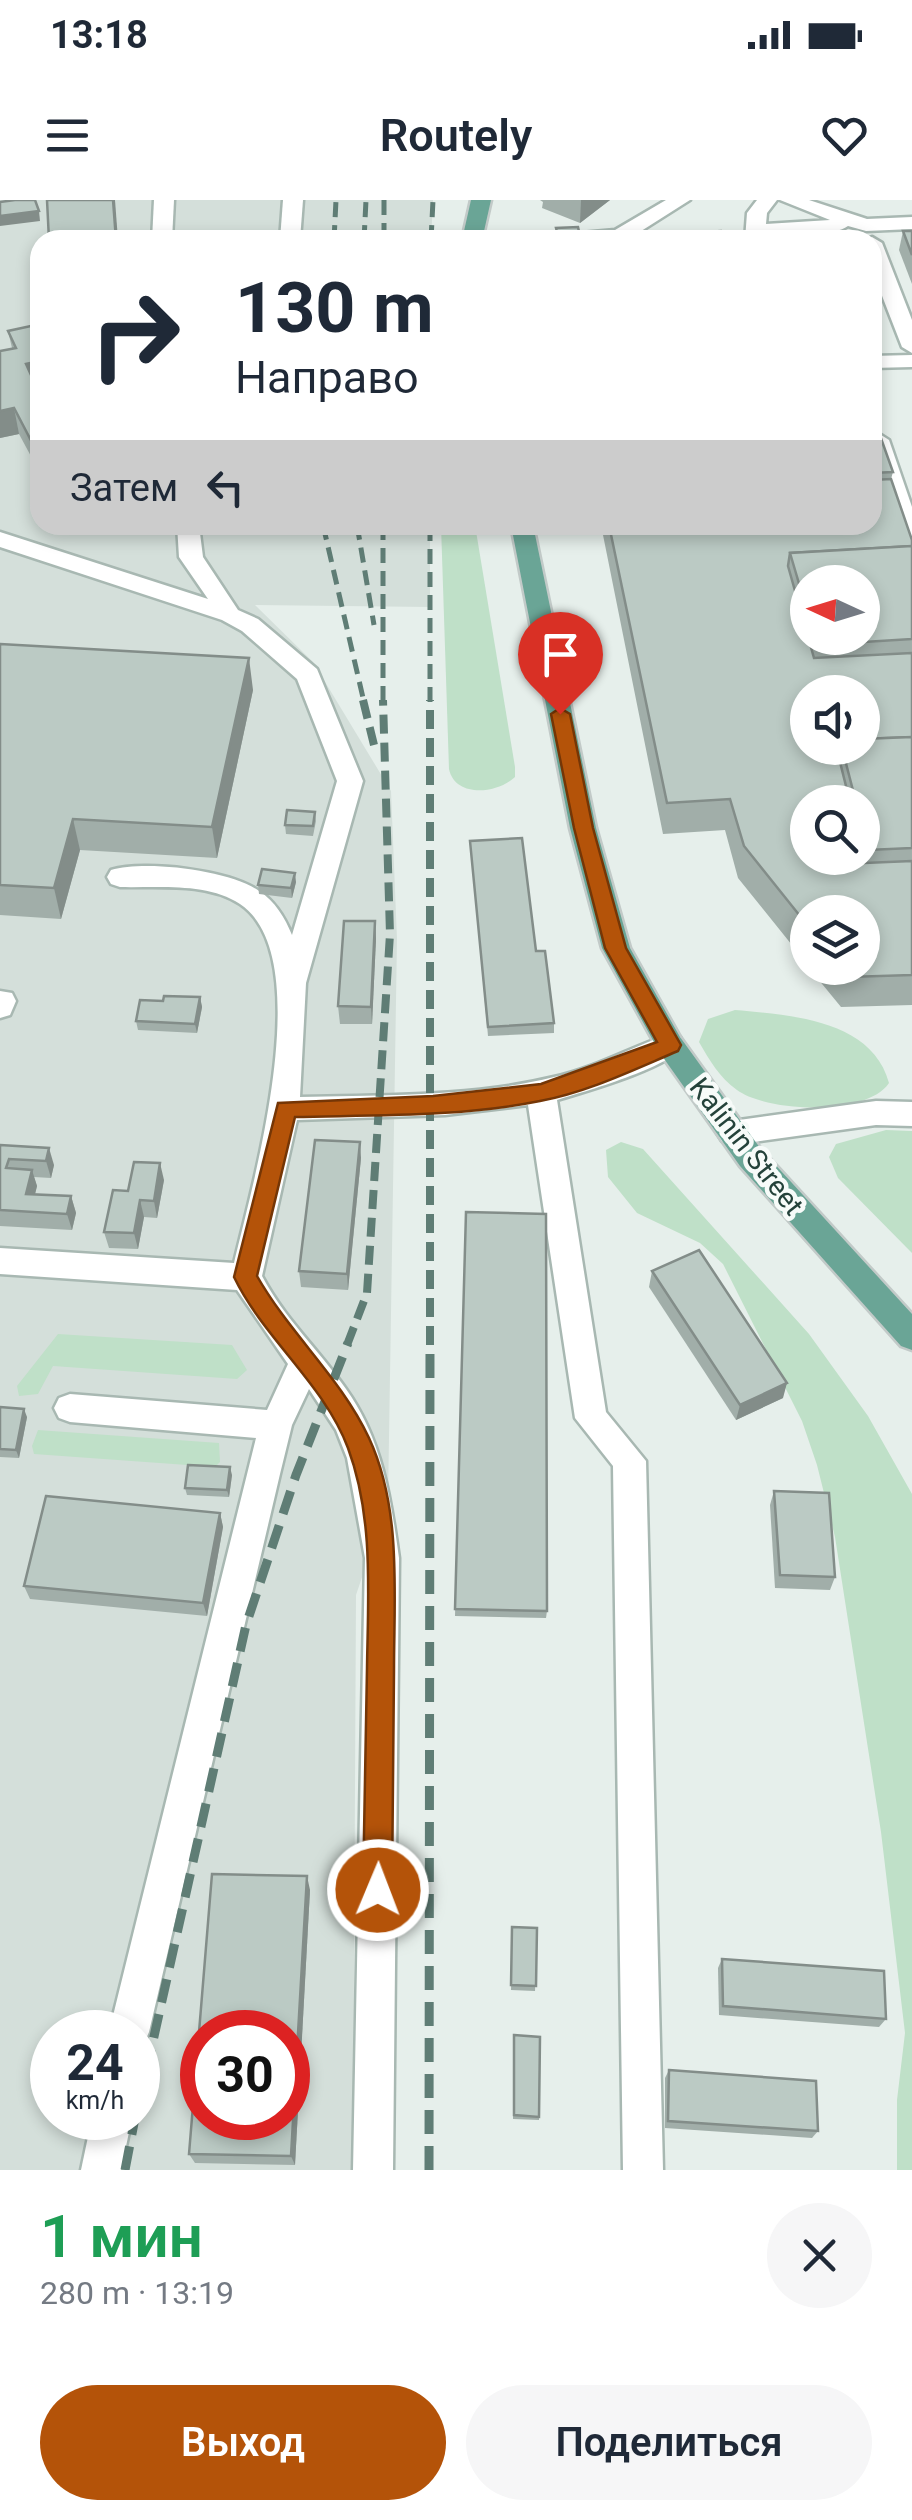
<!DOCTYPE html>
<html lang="ru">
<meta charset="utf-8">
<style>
:root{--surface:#fff;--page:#f6f6f7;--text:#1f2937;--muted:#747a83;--accent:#b45309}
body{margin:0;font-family:Roboto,sans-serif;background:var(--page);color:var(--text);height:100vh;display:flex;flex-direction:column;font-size:38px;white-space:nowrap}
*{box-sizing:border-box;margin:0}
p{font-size:32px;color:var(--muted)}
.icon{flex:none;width:55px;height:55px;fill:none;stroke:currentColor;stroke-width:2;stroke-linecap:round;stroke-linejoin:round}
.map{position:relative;height:1970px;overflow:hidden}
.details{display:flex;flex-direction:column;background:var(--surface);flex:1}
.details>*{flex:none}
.banner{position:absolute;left:30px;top:30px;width:852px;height:305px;border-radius:30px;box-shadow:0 5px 15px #0003;background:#fff;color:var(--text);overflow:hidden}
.needle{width:65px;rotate:274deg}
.buttons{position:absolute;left:790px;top:365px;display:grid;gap:20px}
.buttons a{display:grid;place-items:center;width:90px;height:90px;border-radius:50%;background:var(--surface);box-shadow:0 5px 15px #0003;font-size:50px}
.speed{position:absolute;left:30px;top:1810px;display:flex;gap:20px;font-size:50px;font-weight:700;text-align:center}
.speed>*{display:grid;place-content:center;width:130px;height:130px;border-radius:50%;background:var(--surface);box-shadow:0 5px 15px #0003;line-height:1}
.speed small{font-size:25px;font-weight:400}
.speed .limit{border:15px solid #d22;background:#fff;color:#111}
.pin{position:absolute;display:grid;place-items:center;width:85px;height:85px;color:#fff;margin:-102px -42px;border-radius:50% 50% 50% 0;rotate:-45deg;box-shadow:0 0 10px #0007}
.pin .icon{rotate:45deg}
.me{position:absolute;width:110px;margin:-55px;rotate:1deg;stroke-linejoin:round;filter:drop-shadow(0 0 8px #0008)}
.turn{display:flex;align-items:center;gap:35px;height:210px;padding:0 40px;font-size:45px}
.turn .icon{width:130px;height:130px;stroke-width:2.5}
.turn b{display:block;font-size:70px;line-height:85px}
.then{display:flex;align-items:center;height:95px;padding:0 40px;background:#0003;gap:20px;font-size:38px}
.round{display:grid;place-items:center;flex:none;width:105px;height:105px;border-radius:52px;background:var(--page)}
.overview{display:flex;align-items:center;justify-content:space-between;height:170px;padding:0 40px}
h1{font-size:60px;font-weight:600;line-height:75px;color:#1e9e55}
.action{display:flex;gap:20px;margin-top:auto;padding:20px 40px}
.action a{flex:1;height:115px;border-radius:60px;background:var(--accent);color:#fff;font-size:40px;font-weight:600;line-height:115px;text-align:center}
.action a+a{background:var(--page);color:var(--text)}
.status{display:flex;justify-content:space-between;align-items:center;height:70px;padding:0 50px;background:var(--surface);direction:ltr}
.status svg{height:28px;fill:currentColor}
header{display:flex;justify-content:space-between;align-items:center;height:130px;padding:0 40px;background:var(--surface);font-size:45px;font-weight:600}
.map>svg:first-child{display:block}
.built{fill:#d4dfda;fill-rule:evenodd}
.green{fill:#bfe0c8}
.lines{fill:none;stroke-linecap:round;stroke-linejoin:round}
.minor-casing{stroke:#a8b8b2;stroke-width:5}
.major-casing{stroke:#c2cac8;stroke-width:5}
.minor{fill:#fff;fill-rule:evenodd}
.major{fill:#6aa596;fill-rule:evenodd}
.rail-far2{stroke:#5f7d75;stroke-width:5;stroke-dasharray:15 8;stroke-linecap:butt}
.rail-far1{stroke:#5f7d75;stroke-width:8;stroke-dasharray:19 9;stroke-linecap:butt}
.rail{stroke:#5f7d75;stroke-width:9;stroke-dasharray:24 12;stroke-linecap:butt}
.wall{fill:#a1aea9;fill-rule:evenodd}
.shaded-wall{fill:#838d89}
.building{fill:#bbcac4;stroke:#838d89;stroke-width:2.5;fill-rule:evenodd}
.route{fill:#b45309;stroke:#753606;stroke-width:2.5}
.labels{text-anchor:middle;stroke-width:9;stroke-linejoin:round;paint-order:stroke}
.street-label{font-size:28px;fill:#24423a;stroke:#f7fbf9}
</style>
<div class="status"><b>13:18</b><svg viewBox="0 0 49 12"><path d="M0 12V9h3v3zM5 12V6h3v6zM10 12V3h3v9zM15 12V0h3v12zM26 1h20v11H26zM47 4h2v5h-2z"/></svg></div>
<header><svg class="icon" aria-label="menu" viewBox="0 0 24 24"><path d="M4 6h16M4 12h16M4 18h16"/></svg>Routely<svg class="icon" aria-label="heart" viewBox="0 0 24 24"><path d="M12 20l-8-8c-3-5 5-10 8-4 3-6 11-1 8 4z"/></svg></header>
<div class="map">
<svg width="912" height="1970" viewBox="0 0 912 1970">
<rect width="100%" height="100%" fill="#e6efeb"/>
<path class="built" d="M0 0H433L431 40H40V325H430V407L255 405 313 462 391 591 397 739 388 1300 356 1395 353 1970H0ZM52 1832H138V1918H52ZM202 1832H288V1918H202Z"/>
<g class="green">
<path d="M441 325H475L515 567V577C497 594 455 598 449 569Z"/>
<path d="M735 810C789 815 872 819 889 883 866 917 767 912 737 890 719 877 710 861 699 842L708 819Z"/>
<path d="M886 930 912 931V1053L838 978 829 957 836 944Z"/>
<path d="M621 942 643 949 809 1134 868 1216 912 1294V1970H897V1900L905 1833 881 1632 835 1337 817 1265 802 1221 723 1064 700 1043 637 1013 608 977 606 950Z"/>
<path d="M58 1134 232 1145 247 1170 237 1179 53 1166 38 1194 19 1196 17 1186Z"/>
<path d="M38 1230 219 1243 220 1262 215 1267 34 1254 32 1246Z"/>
</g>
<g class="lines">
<defs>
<g id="minor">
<path d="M154 0H174L172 40H152Z"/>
<path d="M283 0H303L300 40H280Z"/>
<path d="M666 0H690L627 40H560L570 34 615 30Z"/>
<path d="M757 0H777L767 13 766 24 830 20 780 0H809L867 19 912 17V29L866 31 848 26C829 39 799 27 776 34 764 37 758 40 745 40L747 13Z"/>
<path d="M872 37 882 43 912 120V153L902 147 872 70V40H864Z"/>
<path d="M912 155V167L872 168V156Z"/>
<path d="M878 233 889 240 912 307V348L901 341 872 256V235Z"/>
<path d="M177 325H199L203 357 238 410 258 419 317 469 363 581 306 783 300 897C385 895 472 897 554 877 595 868 631 847 670 834L680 837 684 845C672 867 583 892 557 900L606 1212 646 1261 663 1970H623L613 1266 575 1218 528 905 445 915 297 920 262 1076C284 1118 319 1150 346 1189 382 1239 391 1299 399 1358L393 1970H353L365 1358 347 1258 336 1230 309 1189 292 1225 280 1274 149 1832 143 1846 138 1848V1832H109L256 1238 70 1222 59 1218 54 1208 59 1198 70 1194 267 1210 288 1164 237 1090 0 1074V1048L234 1063C252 986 319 757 240 704 207 682 158 688 120 687L111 684 107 677 111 670C146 660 229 670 259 691 275 701 285 718 292 735L337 581 297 479 242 431 222 420 0 347V332L208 399 179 357Z"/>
<path d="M0 791 12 793 16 801 10 815 0 818Z"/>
<path d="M876 901 912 902V926L876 925 732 945 722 941 717 933 722 925 732 921Z"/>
<path d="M92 1918H132L121 1970H81Z"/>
</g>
<g id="major">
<path d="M471 0H491L482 40H462Z"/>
<path d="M511 325H533L596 628 630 748 680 837 760 948 912 1114V1150L901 1146 740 966 660 853 602 748 570 628Z"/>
</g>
</defs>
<use href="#minor" class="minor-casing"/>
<use href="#major" class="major-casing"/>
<use href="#minor" class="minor"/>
<use href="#major" class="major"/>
<g class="rail-far2">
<path d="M384 0V40"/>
<path d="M334 40 336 0"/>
<path d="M364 40 366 0"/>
<path d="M431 40 433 0"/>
<path d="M323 325 364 502"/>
<path d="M357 325 374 425"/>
<path d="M383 325V502"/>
<path d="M430 502V325"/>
</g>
<g class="rail-far1">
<path d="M363 500 374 545"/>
<path d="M347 1145 367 1093 390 734 383 500"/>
<path d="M430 1145V500"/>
</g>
<g class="rail">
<path d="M138 1908 246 1425 296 1275 348 1143"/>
<path d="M125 1970 135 1918"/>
<path d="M429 1970 430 1143"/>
</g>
</g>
<g class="wall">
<path d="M540 0H610L580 23 542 8 543 2Z"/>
<path d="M903 31H912V84L899 50Z"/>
<path d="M8 131 40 195V273L19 234 0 238V151L12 148Z"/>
<path d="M872 213 893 272 891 279 912 340V805L841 807 809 768H862L808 712V765L738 678 725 630 663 634 602 330V325H872ZM808 382 862 438H808ZM862 492V548H808ZM808 602H862V658Z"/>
<path d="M0 444 253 490 217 658 80 650 61 719 0 715Z"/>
<path d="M315 612 316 621 313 636 286 634 285 625Z"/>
<path d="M470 641 536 751 554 823V833L488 836Z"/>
<path d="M296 682 292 698 259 694 258 685Z"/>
<path d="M375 721 376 739 372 824H340L338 806Z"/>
<path d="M200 797 202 807 197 833 138 830 136 821 163 801Z"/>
<path d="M0 945 54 965 51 978 34 977 37 986 35 994 71 996 76 1013 72 1030 0 1026Z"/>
<path d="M361 958 348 1090 301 1087 299 1071Z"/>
<path d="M164 980 157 1018 144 1017 138 1049 109 1048 104 1032 128 991Z"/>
<path d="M466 1012 547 1411 546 1418 455 1416Z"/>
<path d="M652 1071 783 1198 736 1220 649 1087Z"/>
<path d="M0 1207 27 1217 19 1258 0 1257Z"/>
<path d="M232 1275 229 1297 187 1295 185 1288Z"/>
<path d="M774 1291 835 1377 830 1390 775 1388 770 1305Z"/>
<path d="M220 1313 223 1327 207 1416 30 1399 24 1386Z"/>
<path d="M310 1690 295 1965 195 1963 189 1954Z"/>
<path d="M512 1727 537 1728 535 1791 511 1790Z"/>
<path d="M722 1759 886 1819 879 1827 719 1815 718 1768Z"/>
<path d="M514 1835 539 1917V1920L513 1919Z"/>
<path d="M669 1870 818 1931 812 1938 665 1928V1878Z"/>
</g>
<g class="shaded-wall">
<path d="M113 0H115L118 40H116Z"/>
<path d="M581 0H610L580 23Z"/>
<path d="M39 11 40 21 0 26V16Z"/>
<path d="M40 161V189L31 191 26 164Z"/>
<path d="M14 208 19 234 0 238V211Z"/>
<path d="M40 249V268L36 250Z"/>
<path d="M249 458 253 490 217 658 212 627Z"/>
<path d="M73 619 80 650 61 719 54 688Z"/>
<path d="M295 673 296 682 292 698 291 688Z"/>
<path d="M375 721 376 739 372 824 371 807Z"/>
<path d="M200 797 202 807 197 833 195 824Z"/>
<path d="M360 942 361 958 348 1090 347 1074Z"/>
<path d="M49 948 54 965 51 978 46 961Z"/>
<path d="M160 963 164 980 157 1018 154 1001Z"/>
<path d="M32 970 37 986 31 1010 26 994Z"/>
<path d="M71 996 76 1013 72 1030 67 1014Z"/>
<path d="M140 1000 144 1017 138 1049 134 1033Z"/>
<path d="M787 1183 783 1198 736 1220 740 1205Z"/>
<path d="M24 1209 27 1217 19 1258 16 1250Z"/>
<path d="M230 1267 232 1275 229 1297 227 1290Z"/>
<path d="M220 1313 223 1327 207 1416 203 1403Z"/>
<path d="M307 1676 310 1690 295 1965 291 1956Z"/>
</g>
<g class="building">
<path d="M15 0H35L39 11 0 16V2Z"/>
<path d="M47 0H113L116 40H49Z"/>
<path d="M578 27 580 36 629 34 630 40H559L556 28Z"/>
<path d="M721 31 724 40H647L646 35Z"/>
<path d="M903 31H912V55Z"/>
<path d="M833 32 836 40H772L771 35Z"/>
<path d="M40 124V161L26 164 40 195V249L36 250 14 208 0 211V151L16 148 8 131Z"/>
<path d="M872 213 893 272 872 273Z"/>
<path d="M891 279 912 340V346L790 353 788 366 814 458 912 453V537L862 539V492H808V548H839L838 554 850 602H808V658H862V653L865 663 912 661V775L848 777 841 768H862V712H808V726L744 646 730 599 667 603 609 325H872V280Z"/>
<path d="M912 346V439L816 445 814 438H862V382H808V414L790 353Z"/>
<path d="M0 444 249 458 212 627 73 619 54 688 0 685Z"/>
<path d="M912 537V648L868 650 862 627V602H856L842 548H862V539Z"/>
<path d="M287 610 315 612 313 626 285 625Z"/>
<path d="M522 638 536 751H545L554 823 488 827 470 641Z"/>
<path d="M262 669 295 673 291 688 258 685Z"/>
<path d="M344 721H375L371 807 338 806Z"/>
<path d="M164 796 200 797 195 824 136 821 140 800 163 801Z"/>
<path d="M315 940 360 942 347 1074 299 1071Z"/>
<path d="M0 945 49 948 46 961 9 959 6 968 32 970 26 994 71 996 67 1014 0 1010Z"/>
<path d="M134 962 160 963 154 1001 140 1000 134 1033 104 1032 113 990 128 991Z"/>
<path d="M466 1012 546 1014 547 1411 455 1409Z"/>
<path d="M699 1050 787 1183 740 1205 652 1071Z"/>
<path d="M0 1207 24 1209 16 1250 0 1249Z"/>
<path d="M188 1265 230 1267 227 1290 185 1288Z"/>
<path d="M774 1291 829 1293 835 1377 780 1375Z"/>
<path d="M46 1296 220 1313 203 1403 24 1386Z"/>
<path d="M212 1674 307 1676 291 1956 189 1954ZM202 1832H288V1918H202Z"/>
<path d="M512 1727 537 1728 536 1786 511 1785Z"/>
<path d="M722 1759 884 1771 886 1819 723 1806Z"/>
<path d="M514 1835 540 1837 539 1917 514 1915Z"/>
<path d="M669 1870 816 1881 818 1931 668 1921Z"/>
</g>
<path class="route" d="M560 508 570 514 593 628 626 748 681 845 678 851C633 870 588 892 540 901 460 917 376 915 295 917L257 1076C290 1134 341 1178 369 1238 402 1309 394 1394 394 1470 393 1544 393 1617 392 1690L388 1701 378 1705 368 1701 363 1690C365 1616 366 1542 367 1468 368 1395 374 1318 348 1248 324 1184 264 1139 234 1077L278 903 433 896 541 884 657 842 605 748 574 628 551 514Z"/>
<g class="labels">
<g class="street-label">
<text transform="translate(747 946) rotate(52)" y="10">Kalinin Street</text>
</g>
</g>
</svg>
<div class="buttons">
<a><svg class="needle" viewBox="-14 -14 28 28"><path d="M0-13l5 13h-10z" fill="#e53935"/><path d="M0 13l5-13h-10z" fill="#747a83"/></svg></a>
<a><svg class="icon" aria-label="sound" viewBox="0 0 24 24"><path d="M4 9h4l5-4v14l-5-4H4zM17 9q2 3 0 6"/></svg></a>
<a><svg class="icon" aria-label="search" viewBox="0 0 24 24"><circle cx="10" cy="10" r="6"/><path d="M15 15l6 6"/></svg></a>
<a><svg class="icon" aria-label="layers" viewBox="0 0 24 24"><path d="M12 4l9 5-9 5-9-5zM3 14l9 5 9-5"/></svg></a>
</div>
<div class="speed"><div>24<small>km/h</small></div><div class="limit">30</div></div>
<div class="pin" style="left:560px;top:514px;background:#d93025"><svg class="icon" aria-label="arrive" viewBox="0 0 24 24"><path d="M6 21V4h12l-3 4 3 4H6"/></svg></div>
<svg class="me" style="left:378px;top:1690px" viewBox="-20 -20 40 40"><circle r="17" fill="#b45309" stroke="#fff" stroke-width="3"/><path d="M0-11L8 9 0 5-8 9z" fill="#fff"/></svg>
<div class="banner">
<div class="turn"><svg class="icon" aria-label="right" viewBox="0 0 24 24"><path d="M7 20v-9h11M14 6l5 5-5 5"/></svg><div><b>130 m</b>Направо</div></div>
<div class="then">Затем<svg class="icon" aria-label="left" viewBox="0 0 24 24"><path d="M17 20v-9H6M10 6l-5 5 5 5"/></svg></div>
</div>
</div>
<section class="details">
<div class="overview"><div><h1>1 мин</h1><p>280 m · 13:19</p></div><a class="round"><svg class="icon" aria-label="close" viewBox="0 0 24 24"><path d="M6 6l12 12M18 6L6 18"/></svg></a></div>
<div class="action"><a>Выход</a><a>Поделиться</a></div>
</section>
